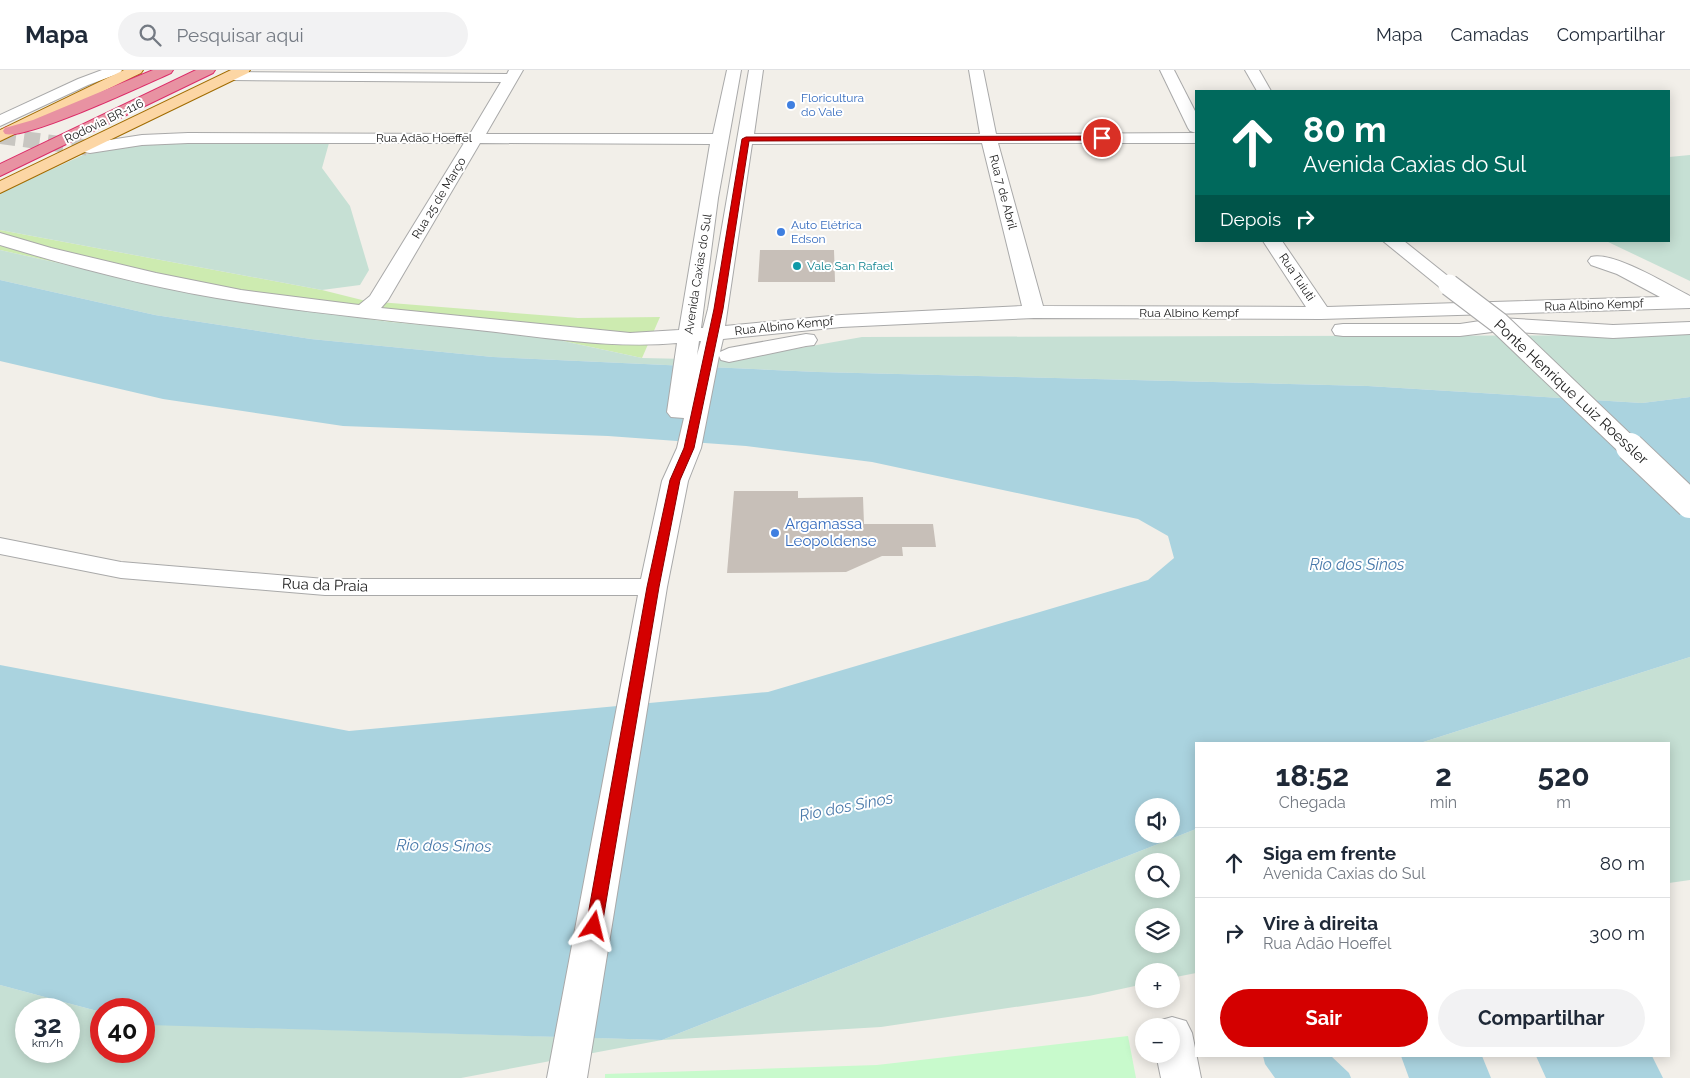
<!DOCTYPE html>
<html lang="pt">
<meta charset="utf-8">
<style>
:root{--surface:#fff;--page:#f2f2f3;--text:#1f2937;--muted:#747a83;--line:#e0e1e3;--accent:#d40000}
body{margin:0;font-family:Raleway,sans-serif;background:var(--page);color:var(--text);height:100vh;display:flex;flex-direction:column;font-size:19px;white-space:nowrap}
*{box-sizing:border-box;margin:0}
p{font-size:16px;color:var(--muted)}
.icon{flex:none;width:28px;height:28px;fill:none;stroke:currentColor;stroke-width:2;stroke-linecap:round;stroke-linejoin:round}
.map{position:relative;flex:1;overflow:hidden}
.panel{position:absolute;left:1195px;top:672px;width:475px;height:315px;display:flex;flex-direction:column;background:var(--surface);border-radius:0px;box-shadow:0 2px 12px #0003}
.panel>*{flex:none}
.top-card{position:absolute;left:1195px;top:20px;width:475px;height:152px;border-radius:0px;box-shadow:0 2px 12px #0003;background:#00695c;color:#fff;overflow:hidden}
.tools{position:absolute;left:1135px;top:728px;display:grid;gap:10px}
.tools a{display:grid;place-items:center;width:45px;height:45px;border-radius:50%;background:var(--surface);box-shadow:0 2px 12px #0003;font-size:25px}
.speed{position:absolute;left:15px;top:928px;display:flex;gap:10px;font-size:25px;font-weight:700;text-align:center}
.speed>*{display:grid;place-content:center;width:65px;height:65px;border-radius:50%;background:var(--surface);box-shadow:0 2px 12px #0003;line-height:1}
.speed small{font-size:12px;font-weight:400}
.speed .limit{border:8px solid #d22;background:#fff;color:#111}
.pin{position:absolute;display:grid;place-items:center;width:42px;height:42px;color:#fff;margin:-21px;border:2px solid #fff;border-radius:50%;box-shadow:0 1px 5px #0007}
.me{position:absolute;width:55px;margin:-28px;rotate:10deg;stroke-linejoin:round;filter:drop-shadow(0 0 4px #0008)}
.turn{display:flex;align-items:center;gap:18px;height:105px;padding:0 25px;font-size:22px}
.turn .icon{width:65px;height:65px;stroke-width:2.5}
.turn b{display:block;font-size:35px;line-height:42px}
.then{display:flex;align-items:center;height:48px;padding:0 25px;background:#0003;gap:10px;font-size:19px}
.eta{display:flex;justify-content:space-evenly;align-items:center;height:85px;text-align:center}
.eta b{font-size:30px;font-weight:700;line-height:35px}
.button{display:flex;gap:10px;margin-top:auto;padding:10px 25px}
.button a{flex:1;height:58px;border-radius:30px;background:var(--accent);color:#fff;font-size:20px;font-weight:700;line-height:58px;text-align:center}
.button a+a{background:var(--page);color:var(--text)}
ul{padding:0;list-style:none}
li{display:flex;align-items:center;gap:15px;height:70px;padding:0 25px;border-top:1px solid var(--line)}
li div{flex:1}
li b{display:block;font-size:19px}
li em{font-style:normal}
header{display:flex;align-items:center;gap:30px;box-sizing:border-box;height:70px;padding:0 25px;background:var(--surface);border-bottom:1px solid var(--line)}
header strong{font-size:24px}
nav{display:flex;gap:28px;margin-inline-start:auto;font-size:18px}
.search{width:350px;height:45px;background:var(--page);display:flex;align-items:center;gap:12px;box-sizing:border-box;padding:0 18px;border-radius:28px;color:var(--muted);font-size:19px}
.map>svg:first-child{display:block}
.grass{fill:#cdebb0}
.wetland{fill:#c6e0d4;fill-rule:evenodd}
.park{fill:#c8facc}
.water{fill:#aad3df;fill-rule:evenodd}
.building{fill:#c7bfb8}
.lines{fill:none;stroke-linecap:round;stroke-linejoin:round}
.minor-tunnel{stroke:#c8c6c1;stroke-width:16;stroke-dasharray:16 8;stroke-linecap:butt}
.minor-casing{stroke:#a9a9a9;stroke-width:2}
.major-casing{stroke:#a06b00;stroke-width:2}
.highway-casing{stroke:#dc2a67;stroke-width:2}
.minor{fill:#fff;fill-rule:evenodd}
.major{fill:#fcd6a4;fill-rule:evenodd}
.highway{fill:#e892a2;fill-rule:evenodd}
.minor-bridge-far1-casing{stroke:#a9a9a9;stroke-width:23;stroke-linecap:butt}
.minor-bridge-casing{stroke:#a9a9a9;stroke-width:30;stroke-linecap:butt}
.minor-bridge-far1{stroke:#fff;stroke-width:21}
.minor-bridge{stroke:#fff;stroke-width:28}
.route{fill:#d40000;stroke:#8a0000}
.shop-dot{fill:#3f7fe0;stroke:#fff;stroke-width:2}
.culture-dot{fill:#0f9aa8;stroke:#fff;stroke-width:2}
.labels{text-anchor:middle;stroke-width:4;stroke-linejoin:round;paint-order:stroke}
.far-shop-label{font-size:12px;fill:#366cbe;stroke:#fff;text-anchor:start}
.far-street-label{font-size:12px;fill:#222;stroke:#fff}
.far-culture-label{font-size:12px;fill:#0d838f;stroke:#fff;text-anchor:start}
.street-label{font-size:15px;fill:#222;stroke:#fff}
.shop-label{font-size:15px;fill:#366cbe;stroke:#fff;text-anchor:start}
.water-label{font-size:16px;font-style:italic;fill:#4a7aab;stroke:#fff}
</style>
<header>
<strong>Mapa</strong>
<div class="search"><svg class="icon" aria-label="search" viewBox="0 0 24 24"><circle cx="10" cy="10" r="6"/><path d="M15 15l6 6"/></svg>Pesquisar aqui</div>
<nav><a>Mapa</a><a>Camadas</a><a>Compartilhar</a></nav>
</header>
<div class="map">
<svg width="1690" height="1008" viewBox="0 0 1690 1008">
<rect width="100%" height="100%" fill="#f2efe9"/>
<path class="grass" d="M0 160 322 220 366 231 578 248 660 247 642 288 535 265 390 252 220 229 0 180Z"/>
<g class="wetland">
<path d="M140 73H329L322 98 350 136 369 200 360 215 322 220 0 160V123L83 85Z"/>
<path d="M1690 85V211L1606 171H1669V87Z"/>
<path d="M0 180 220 229 390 252 535 265 642 288 732 290 862 267 1690 265V327L1642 333 1368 316 818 302 493 287 311 269 155 245 0 210Z"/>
<path d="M1690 587V810L1669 813V674H1417Z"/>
<path d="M1196 759V903L1171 908V901H1144V914L1089 926 881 957 662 970 461 1008H0V915L101 942V981H144V954L662 970ZM1144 791H1171V819H1144ZM1144 846H1171V874H1144ZM26 939H69V981H26Z"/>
</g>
<path class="park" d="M1128 966 1136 1008H605V1004L877 995Z"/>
<g class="water">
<path d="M0 210 155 245 311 269 493 287 818 302 1368 316 1642 333 1690 327V587L1417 674H1196V759L662 970 149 955 144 954V939H101V942L0 915V595L349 661 768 622 1148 510 1174 488 1168 466 1138 449 872 392 746 376 608 366 343 356 163 329 0 291ZM1144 736H1171V764H1144Z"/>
<path d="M1263 986H1331L1349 1003 1351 1008H1275L1265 994Z"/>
<path d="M1401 986H1482L1491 1008H1409Z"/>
<path d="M1536 986H1652L1663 1008H1546Z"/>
</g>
<g class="building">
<path d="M760 180H834L835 212H758Z"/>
<path d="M734 421H798V428L863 427 864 454H933L936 477H902L903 486H882L846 502 727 503Z"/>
</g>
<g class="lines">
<path class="minor-tunnel" d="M0 66 90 78"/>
<defs>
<g id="minor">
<path d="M102 0H122L120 3 88 15 0 56V45L78 9Z"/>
<path d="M509 0H523L486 64H713L727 0H741L718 128 701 258H703L708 239 749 0H763L754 64H980L969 0H983L996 64 1196 63V73H998L1043 236 1306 237 1263 171H1282L1327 237 1660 227 1617 204 1591 195 1588 191 1591 187C1614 181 1668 215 1690 226V238L1321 249 1034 248 841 257 723 269 720 282 729 278 806 264 814 265 817 270 814 275 806 276 729 292 721 290 719 286 701 378 688 411 667 517 587 1008H547L638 525H325L121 508 0 484V468L121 492 325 509H641L662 411 677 378 684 348 671 347 667 342 677 273C611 279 544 267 478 260 399 252 320 244 242 232 161 220 79 199 0 175V163L51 178 156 203 241 220 359 235 370 226 464 73H188L142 75 90 83 84 82 82 78 84 74 90 73 142 65 188 63 470 64 501 12 231 10 226 9 224 6 226 3 231 2 507 4ZM480 73 710 74 679 260 630 263 381 238 388 230ZM982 73 1022 236 841 245 725 256 752 74ZM699 271H701L697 285Z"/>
<path d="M1160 0H1174L1196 43V63L1190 61 1188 58Z"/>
<path d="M1245 0H1259L1271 21H1257Z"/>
<path d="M1383 171H1404L1459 215 1456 219 1449 221 1442 219Z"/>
<path d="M1500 248 1613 255 1690 252V264L1613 268 1500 261 1460 266H1343L1335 265 1332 260 1335 255 1343 254H1460Z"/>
<path d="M1172 947 1186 951 1192 963 1201 1008H1161L1156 984H1171V956H1156L1158 951Z"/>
</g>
<g id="major">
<path d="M124 0H143L141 3 0 71V60Z"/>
<path d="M231 0H250L248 3 0 123V111Z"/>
</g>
<g id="highway">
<path d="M153 0H173L171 3C144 15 27 70 5 64L3 61 5 58 33 50Z"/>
<path d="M196 0H215L213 3 0 106V94Z"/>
</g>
</defs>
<use href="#minor" class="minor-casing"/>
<use href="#major" class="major-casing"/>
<use href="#highway" class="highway-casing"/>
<use href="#minor" class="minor"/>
<use href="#major" class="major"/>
<use href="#highway" class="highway"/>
<defs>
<path id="minor-bridge-far1" d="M1449 215 1499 253 1631 379"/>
<path id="minor-bridge" d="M1630 377 1690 434"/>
</defs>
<use href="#minor-bridge-far1" class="minor-bridge-far1-casing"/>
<use href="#minor-bridge" class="minor-bridge-casing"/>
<use href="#minor-bridge-far1" class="minor-bridge-far1"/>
<use href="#minor-bridge" class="minor-bridge"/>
</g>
<path class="route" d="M1102 66 1105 68 1104 70 749 71 723 239 694 378 680 410 659 517 602 856 599 861 594 862 589 861 586 856 647 517 670 410 684 378 714 239 742 69 746 67Z"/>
<g class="shop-dot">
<circle cx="791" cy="35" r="5"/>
<circle cx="781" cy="162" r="5"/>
<circle cx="775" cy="463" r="5"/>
</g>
<circle class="culture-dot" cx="797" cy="196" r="5"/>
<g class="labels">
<g class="far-shop-label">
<text x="801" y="32">Floricultura<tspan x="801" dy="14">do Vale</tspan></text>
<text x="791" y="159">Auto Elétrica<tspan x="791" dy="14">Edson</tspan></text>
</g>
<g class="far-street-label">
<text transform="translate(104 51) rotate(-26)" y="4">Rodovia BR-116</text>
<text x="424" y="72">Rua Adão Hoeffel</text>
<text transform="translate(1003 122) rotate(75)" y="4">Rua 7 de Abril</text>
<text transform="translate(439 128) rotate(-59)" y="4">Rua 25 de Março</text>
<text transform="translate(698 204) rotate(-81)" y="4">Avenida Caxias do Sul</text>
<text transform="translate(1297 207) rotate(56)" y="4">Rua Tuiuti</text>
<text transform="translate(1594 235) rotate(-2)" y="4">Rua Albino Kempf</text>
<text x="1189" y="247">Rua Albino Kempf</text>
<text transform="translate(784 256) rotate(-6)" y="4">Rua Albino Kempf</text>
</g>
<g class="far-culture-label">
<text x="807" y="200">Vale San Rafael</text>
</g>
<g class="street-label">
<text transform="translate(1571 322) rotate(43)" y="5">Ponte Henrique Luiz Roessler</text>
<text transform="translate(325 515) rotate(2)" y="5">Rua da Praia</text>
</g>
<g class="shop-label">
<text x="785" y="459">Argamassa<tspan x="785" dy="17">Leopoldense</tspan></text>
</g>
<g class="water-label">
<text x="1357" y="500">Rio dos Sinos</text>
<text transform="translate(846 736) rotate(-11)" y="6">Rio dos Sinos</text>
<text transform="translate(444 775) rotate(1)" y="6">Rio dos Sinos</text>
</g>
</g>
</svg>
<div class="tools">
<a><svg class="icon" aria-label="sound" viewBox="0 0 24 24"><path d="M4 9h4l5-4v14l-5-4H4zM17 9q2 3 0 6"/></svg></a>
<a><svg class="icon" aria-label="search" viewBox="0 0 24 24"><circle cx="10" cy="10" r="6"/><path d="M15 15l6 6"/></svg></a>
<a><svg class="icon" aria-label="layers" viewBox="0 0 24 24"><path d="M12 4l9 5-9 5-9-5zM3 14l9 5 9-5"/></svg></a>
<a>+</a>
<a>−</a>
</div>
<div class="speed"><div>32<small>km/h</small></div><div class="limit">40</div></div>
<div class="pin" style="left:1102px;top:68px;background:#d93025"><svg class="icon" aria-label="arrive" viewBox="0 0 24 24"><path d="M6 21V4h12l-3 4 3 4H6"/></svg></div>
<svg class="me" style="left:594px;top:856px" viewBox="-20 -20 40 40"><path d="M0-17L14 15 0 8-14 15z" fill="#d40000" stroke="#fff" stroke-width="4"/></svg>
<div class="top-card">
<div class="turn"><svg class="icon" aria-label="ahead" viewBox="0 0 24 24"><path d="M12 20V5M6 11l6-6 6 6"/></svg><div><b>80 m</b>Avenida Caxias do Sul</div></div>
<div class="then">Depois<svg class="icon" aria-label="right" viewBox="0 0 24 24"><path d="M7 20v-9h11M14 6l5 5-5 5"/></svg></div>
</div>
<section class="panel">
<div class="eta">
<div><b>18:52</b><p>Chegada</p></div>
<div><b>2</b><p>min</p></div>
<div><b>520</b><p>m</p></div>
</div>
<ul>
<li><svg class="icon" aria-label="ahead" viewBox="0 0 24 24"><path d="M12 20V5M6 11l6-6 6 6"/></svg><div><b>Siga em frente</b><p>Avenida Caxias do Sul</p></div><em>80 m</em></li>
<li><svg class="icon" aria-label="right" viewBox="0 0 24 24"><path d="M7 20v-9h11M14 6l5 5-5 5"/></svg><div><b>Vire à direita</b><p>Rua Adão Hoeffel</p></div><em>300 m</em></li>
</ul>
<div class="button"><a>Sair</a><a>Compartilhar</a></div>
</section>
</div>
